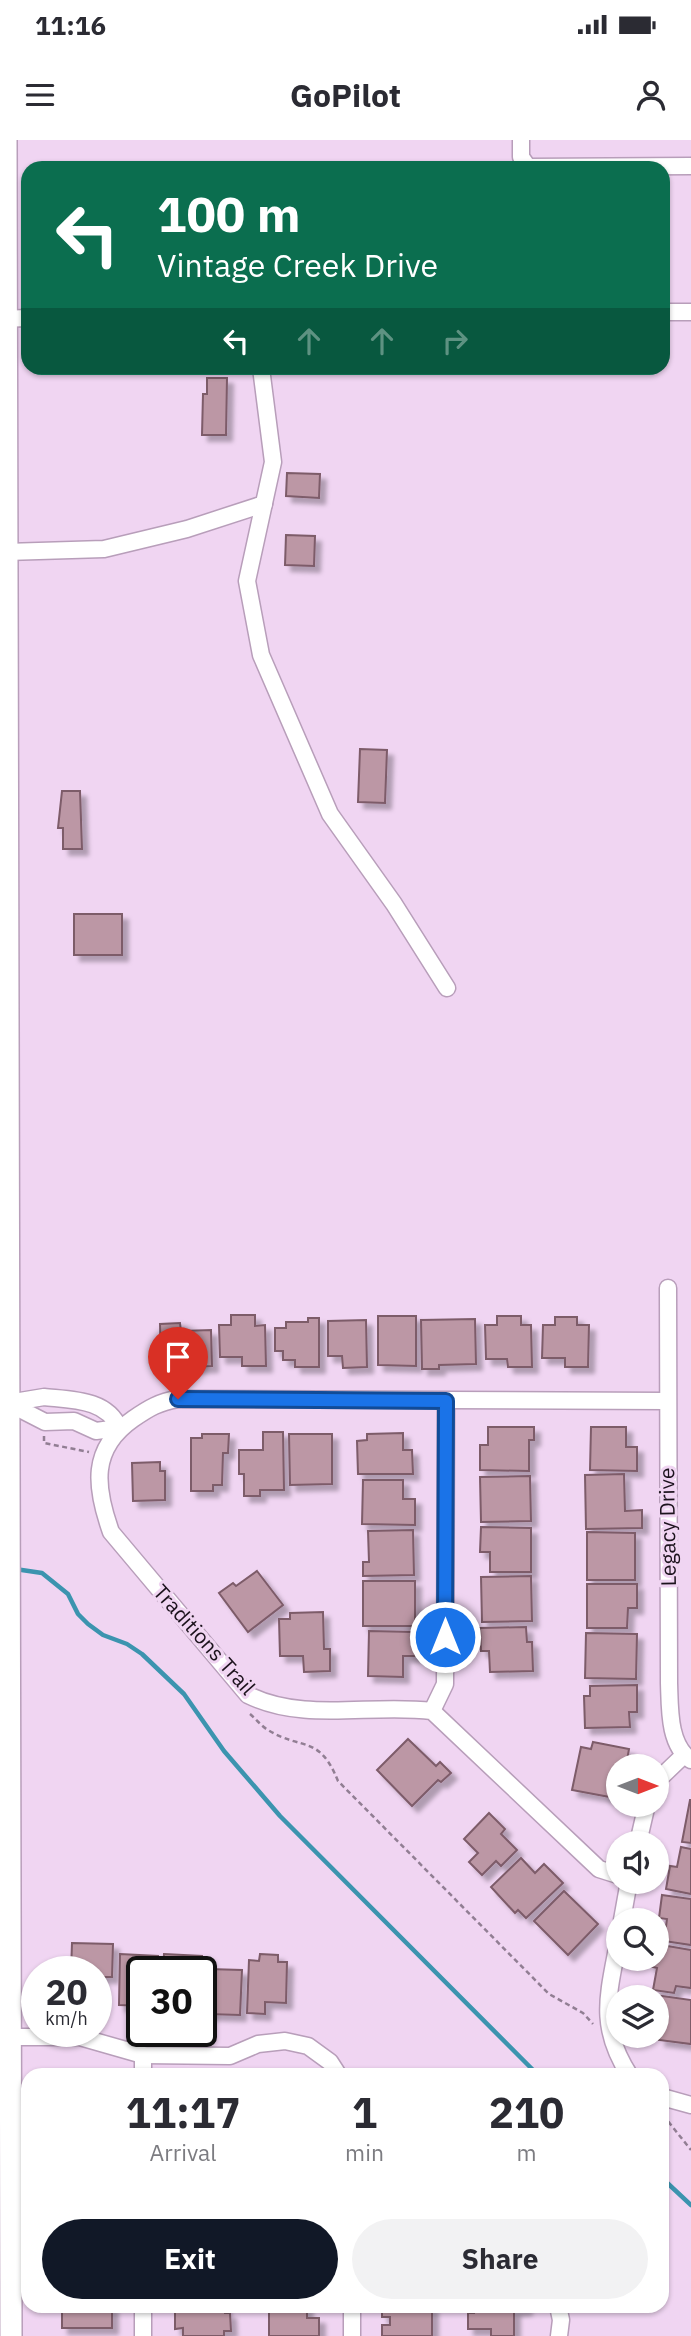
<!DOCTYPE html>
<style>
:root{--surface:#fff;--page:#f2f2f3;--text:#2b2b33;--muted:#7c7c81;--accent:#111827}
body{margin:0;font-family:"IBM Plex Sans",sans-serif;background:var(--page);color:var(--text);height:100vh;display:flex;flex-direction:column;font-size:26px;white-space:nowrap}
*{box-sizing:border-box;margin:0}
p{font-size:23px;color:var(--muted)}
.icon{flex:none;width:38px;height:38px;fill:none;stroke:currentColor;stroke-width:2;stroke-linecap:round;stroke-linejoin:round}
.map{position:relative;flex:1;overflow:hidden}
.details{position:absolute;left:21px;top:1928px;width:648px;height:245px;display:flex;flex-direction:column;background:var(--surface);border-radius:21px;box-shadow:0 2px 5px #0004}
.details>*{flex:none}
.guide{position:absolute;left:21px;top:21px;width:649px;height:214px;border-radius:21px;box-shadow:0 2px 5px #0004;background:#0b6e4f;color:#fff;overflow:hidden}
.needle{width:46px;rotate:90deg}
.controls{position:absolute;left:606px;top:1614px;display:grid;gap:14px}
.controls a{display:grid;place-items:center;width:63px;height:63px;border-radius:50%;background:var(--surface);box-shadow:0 2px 5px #0004;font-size:35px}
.speed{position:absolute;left:21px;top:1816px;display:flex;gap:14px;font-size:35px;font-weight:700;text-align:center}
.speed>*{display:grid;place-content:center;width:91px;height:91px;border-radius:50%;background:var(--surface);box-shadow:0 2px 5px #0004;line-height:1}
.speed small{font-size:18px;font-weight:400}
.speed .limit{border:4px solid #111;border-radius:10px;background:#fff;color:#111}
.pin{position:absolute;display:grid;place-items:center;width:60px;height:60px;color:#fff;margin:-72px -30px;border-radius:50% 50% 50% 0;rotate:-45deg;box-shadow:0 0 7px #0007}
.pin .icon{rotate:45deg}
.me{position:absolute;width:77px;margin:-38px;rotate:0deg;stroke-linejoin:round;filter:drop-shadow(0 0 5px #0008)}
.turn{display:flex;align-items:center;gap:24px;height:147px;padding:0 21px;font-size:32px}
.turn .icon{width:91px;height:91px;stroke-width:2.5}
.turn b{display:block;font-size:49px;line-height:60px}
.lanes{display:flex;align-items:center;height:66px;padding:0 21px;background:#0003;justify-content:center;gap:35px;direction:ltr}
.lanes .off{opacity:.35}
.eta{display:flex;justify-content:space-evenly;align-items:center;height:119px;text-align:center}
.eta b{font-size:42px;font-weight:700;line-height:49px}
.action{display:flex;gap:14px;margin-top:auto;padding:14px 21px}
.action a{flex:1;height:80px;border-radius:42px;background:var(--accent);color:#fff;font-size:28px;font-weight:700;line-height:80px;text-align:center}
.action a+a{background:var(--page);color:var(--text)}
.status{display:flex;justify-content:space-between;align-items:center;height:49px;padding:0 35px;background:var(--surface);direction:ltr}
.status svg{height:19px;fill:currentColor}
header{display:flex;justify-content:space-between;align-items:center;height:91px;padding:0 21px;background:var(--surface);font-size:32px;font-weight:700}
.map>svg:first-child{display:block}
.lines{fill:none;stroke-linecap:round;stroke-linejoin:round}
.stream{stroke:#3c94af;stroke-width:4.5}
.building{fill:#bc97a5;stroke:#7d5b69;stroke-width:2;filter:url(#shadow)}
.minor-casing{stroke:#b89eba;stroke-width:19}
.major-casing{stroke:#b89eba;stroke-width:24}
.path{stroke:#917e93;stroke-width:2.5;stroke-dasharray:5 3.5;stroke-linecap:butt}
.minor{stroke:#fff;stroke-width:16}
.major{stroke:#fff;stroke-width:21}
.route-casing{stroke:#114b97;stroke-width:18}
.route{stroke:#1a73e8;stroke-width:12}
.labels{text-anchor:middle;stroke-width:6;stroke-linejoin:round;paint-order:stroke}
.street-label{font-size:21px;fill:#1c131d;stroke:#f0d5f2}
</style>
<div class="status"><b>11:16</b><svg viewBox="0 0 49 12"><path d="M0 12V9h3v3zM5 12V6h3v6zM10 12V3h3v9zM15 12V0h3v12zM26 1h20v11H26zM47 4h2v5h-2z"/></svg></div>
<header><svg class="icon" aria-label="menu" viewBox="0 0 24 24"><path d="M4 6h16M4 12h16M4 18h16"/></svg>GoPilot<svg class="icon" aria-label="person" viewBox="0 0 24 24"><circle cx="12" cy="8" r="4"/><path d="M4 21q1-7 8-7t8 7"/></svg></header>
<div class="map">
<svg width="691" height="2196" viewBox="0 0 691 2196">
<defs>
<filter id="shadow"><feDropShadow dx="6" dy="6" stdDeviation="2" flood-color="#0004"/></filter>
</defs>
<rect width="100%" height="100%" fill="#f0d5f2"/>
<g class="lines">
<g class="stream">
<path d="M15 1429 42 1433 68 1454 78 1474 88 1484 103 1495 127 1504 142 1514 184 1554 224 1611 280 1676 539 1936"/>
<path d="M662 2038 691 2065"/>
</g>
</g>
<g class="building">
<path d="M207 238H227L226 295H202L203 254H207Z"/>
<path d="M287 333 320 334 319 358 286 356Z"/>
<path d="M286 395 315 396 314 426 285 425Z"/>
<path d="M360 609 387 610 385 663 358 662Z"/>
<path d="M62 651H80L82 709H63V688H58Z"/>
<rect x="74" y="774" width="48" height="41"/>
<path d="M231 1175H255V1186L265 1185 266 1226H242V1217H220L219 1185H231Z"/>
<path d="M378 1176H416V1226L378 1225Z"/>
<path d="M497 1176H521V1185H531L532 1227H508L507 1219H486L485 1185H497Z"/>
<path d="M555 1177H577V1185H589L588 1227H565V1218H542L543 1185H555Z"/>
<path d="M308 1178H319V1227H295V1220H283V1211H275V1188H286V1182H308Z"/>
<path d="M475 1179 476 1224 439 1225V1229H422L421 1180Z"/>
<path d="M366 1180 367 1227 343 1228 342 1216H328V1181Z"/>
<path d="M180 1183 181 1191 211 1190 212 1226 161 1229 160 1184Z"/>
<path d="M488 1287H534V1300H529V1331L480 1330V1305H488Z"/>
<path d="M591 1287H626V1307H637V1331L590 1330Z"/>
<path d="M263 1292H283L284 1350H260V1356H244V1334H239V1310H263Z"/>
<path d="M403 1293V1310H412L413 1334H358L357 1301 367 1300V1294Z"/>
<path d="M202 1294H229L228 1313H223L222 1345H213V1351H191V1298H202Z"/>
<path d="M289 1294H332V1344L290 1345Z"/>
<path d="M160 1322V1331H165V1360L133 1361 132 1323Z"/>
<path d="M624 1334 625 1371 642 1370V1388L586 1389 585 1335Z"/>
<path d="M530 1336 531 1381 481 1382 480 1337Z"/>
<path d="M363 1340H403V1359H415V1385L362 1384Z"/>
<path d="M481 1387 531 1388V1432H490V1412H480Z"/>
<path d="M413 1390 414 1435 363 1436V1422H369L368 1391Z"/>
<path d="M587 1392 635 1393V1440H587Z"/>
<path d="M257 1431 283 1465 248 1492 219 1453 233 1443 236 1446Z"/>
<path d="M531 1436 532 1481 482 1482 481 1437Z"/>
<rect x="363" y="1441" width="52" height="45"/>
<path d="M587 1444H637V1468H628L627 1488H587Z"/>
<path d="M323 1472 324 1509H330V1531L304 1532 303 1516H280L279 1479H290V1473Z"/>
<path d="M526 1487 527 1502H532L533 1531 490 1532 489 1511H481L480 1488Z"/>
<path d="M369 1491 415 1492V1516H403V1537L368 1536Z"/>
<path d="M586 1493 637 1494 636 1539 585 1538Z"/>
<path d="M637 1545V1572H629L630 1587 585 1588 584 1556H590V1546Z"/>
<path d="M408 1599 436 1626 440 1622 451 1633 441 1642 438 1640 412 1666 377 1630Z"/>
<path d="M593 1602 629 1609 626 1626H618L615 1658 572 1650 581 1607 591 1609Z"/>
<path d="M690 1660H691V1703L682 1702Z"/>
<path d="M489 1673 505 1689 501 1694 517 1710 501 1726 496 1721 482 1735 469 1722 478 1713 464 1699Z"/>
<path d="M681 1707 691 1709V1754L666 1749 670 1726 677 1727Z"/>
<path d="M521 1718 535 1733 544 1724 563 1743 526 1778 518 1770 515 1773 491 1747Z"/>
<path d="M564 1751 598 1784 568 1815 534 1781Z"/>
<path d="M662 1755 691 1759V1805L664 1801 667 1779 659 1778Z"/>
<path d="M72 1803 113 1804 112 1837H96V1832H71Z"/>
<path d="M656 1804 691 1810V1848L676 1846 674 1853 653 1850 657 1828 649 1826 650 1818H656Z"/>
<path d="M120 1814 158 1816V1832H142V1866L119 1865Z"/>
<path d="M164 1814 202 1816 201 1832H163Z"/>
<path d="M260 1814 278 1815V1822H287L286 1863 265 1862V1874L247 1873 249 1820 259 1821Z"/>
<path d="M208 1829 242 1830 240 1875 207 1874Z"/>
<path d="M641 1853 691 1860V1904L659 1900 662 1874 656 1873V1857H640Z"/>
<rect x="62" y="2166" width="50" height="22"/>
<path d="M175 2166H225V2173H230L231 2191H224V2196H183V2188L175 2189Z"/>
<path d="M269 2166H307V2178H319V2196H269Z"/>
<path d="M382 2166H432V2196H382V2185H390V2177H382Z"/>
<path d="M474 2166H526V2169L514 2170V2196H491V2189H468V2173H474Z"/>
</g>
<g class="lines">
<defs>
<g id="minor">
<path d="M521 0V17L528 27 691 26"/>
<path d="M663 172H691"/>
<path d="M0 179 28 178"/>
<path d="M261 228 273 322 247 441 261 515 330 674 394 764 447 848"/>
<path d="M6 412 104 409 187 389 264 364"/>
<path d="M668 1148 669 1543C670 1567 668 1605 691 1620"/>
<path d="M44 1257C72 1260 107 1259 119 1288L96 1291 74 1281 45 1282 8 1263Z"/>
<path d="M432 1571 445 1544 446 1261"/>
<path d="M656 1645 661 1637 684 1615"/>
<path d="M638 1703 647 1664"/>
<path d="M618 1735 599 1729 432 1571C371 1563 305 1583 248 1555L111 1392C95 1347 90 1309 133 1279 149 1268 159 1262 178 1259L666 1261"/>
<path d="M622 1780 629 1741"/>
<path d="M618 1803C608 1856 598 1887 630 1936"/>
<path d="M10 1897H80L143 1915 230 1916 258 1904 285 1901 308 1906 330 1922 339 1936"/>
<path d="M143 1936V1915"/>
<path d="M662 1957 691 1965"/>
<path d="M558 2166 561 2180 559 2196"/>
<path d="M143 2196V2166"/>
<path d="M352 2196V2166"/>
</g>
<path id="major" d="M6 0 11 2196"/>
</defs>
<use href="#minor" class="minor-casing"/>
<use href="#major" class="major-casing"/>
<g class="path">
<path d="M44 1296V1303L89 1312"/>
<path d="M250 1574C256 1579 261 1586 268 1590 302 1611 319 1594 338 1641L549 1854 583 1873 593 1884"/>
<path d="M663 1975 691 2010"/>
</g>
<use href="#minor" class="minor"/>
<use href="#major" class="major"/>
</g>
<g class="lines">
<defs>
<path id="route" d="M178 1259 446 1261 445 1497"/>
</defs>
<use href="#route" class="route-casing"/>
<use href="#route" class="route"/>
</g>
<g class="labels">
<g class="street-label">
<text transform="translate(668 1387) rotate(-91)" y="7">Legacy Drive</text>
<text transform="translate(204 1500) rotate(48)" y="7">Traditions Trail</text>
</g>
</g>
</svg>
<div class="controls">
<a><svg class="needle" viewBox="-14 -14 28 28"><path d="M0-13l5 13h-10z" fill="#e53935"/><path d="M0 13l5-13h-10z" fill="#7c7c81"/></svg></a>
<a><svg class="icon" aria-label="sound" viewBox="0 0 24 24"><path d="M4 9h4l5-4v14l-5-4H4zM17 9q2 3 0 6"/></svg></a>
<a><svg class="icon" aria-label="search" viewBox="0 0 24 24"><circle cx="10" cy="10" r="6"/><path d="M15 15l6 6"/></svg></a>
<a><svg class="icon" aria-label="layers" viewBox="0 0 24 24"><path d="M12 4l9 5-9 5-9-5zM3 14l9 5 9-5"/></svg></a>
</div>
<div class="speed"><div>20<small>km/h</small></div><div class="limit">30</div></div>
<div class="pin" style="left:178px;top:1259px;background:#d93025"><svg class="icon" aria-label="arrive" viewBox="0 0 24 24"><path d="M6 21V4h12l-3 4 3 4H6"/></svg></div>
<svg class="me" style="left:445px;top:1497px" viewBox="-20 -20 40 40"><circle r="17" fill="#1a73e8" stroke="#fff" stroke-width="3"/><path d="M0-11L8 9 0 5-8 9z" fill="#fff"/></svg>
<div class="guide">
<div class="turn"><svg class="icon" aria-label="left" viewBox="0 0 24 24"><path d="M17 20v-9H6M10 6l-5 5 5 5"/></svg><div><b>100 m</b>Vintage Creek Drive</div></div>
<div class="lanes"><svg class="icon" aria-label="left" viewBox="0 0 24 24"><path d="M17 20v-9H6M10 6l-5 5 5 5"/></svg><svg class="icon off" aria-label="ahead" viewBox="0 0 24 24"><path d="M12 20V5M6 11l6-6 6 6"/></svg><svg class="icon off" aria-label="ahead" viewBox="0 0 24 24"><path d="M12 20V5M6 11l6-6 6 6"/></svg><svg class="icon off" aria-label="right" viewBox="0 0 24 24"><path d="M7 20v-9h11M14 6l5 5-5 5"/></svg></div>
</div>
<section class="details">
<div class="eta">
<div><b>11:17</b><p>Arrival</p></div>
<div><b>1</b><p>min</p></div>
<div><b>210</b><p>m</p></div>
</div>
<div class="action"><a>Exit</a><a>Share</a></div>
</section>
</div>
